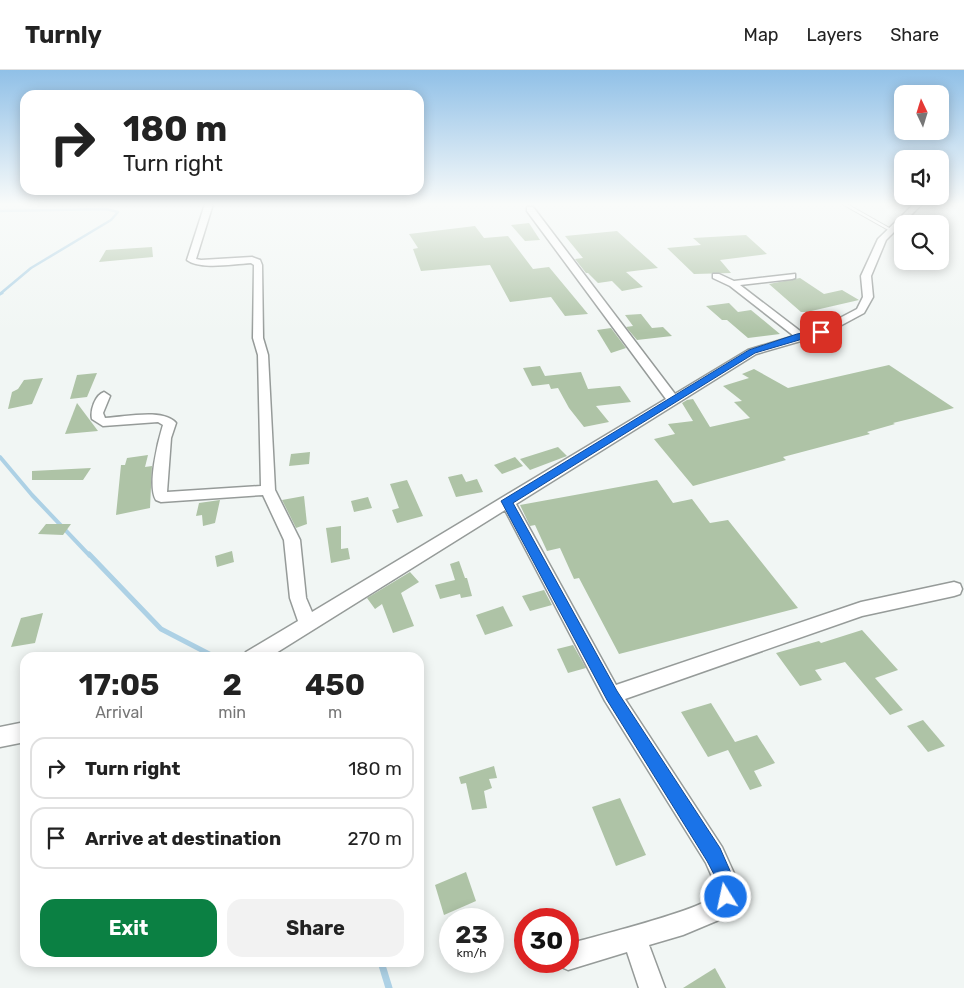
<!DOCTYPE html>
<style>
:root{--surface:#fff;--page:#f2f2f2;--text:#222;--muted:#767676;--line:#e0e0e0;--accent:#0b8043}
body{margin:0;font-family:Rubik,sans-serif;background:var(--page);color:var(--text);height:100vh;display:flex;flex-direction:column;font-size:19px;white-space:nowrap}
*{box-sizing:border-box;margin:0}
p{font-size:16px;color:var(--muted)}
.icon{flex:none;width:28px;height:28px;fill:none;stroke:currentColor;stroke-width:2;stroke-linecap:round;stroke-linejoin:round}
.map{position:relative;flex:1;overflow:hidden}
.sheet{position:absolute;left:20px;top:582px;width:404px;height:315px;display:flex;flex-direction:column;background:var(--surface);border-radius:15px;box-shadow:0 2px 12px #0003}
.sheet>*{flex:none}
.guide{position:absolute;left:20px;top:20px;width:404px;height:105px;border-radius:15px;box-shadow:0 2px 12px #0003;background:#fff;color:var(--text);overflow:hidden}
.needle{width:32px;rotate:356deg}
.buttons{position:absolute;left:894px;top:15px;display:grid;gap:10px}
.buttons a{display:grid;place-items:center;width:55px;height:55px;border-radius:10px;background:var(--surface);box-shadow:0 2px 12px #0003;font-size:25px}
.speed{position:absolute;left:439px;top:838px;display:flex;gap:10px;font-size:25px;font-weight:700;text-align:center}
.speed>*{display:grid;place-content:center;width:65px;height:65px;border-radius:50%;background:var(--surface);box-shadow:0 2px 12px #0003;line-height:1}
.speed small{font-size:12px;font-weight:400}
.speed .limit{border:8px solid #d22;background:#fff;color:#111}
.pin{position:absolute;display:grid;place-items:center;width:42px;height:42px;color:#fff;margin:-21px;border-radius:10px;box-shadow:0 2px 8px #0006}
.me{position:absolute;width:55px;margin:-28px;rotate:350deg;stroke-linejoin:round;filter:drop-shadow(0 0 4px #0008)}
.turn{display:flex;align-items:center;gap:18px;height:105px;padding:0 20px;font-size:22px}
.turn .icon{width:65px;height:65px;stroke-width:2.5}
.turn b{display:block;font-size:35px;line-height:42px}
.eta{display:flex;justify-content:space-evenly;align-items:center;height:85px;text-align:center}
.eta b{font-size:30px;font-weight:700;line-height:35px}
.button{display:flex;gap:10px;margin-top:auto;padding:10px 20px}
.button a{flex:1;height:58px;border-radius:15px;background:var(--accent);color:#fff;font-size:20px;font-weight:700;line-height:58px;text-align:center}
.button a+a{background:var(--page);color:var(--text)}
ul{padding:0;list-style:none}
li{display:flex;align-items:center;gap:15px;height:62px;margin:0 10px 8px;padding:0 10px;border:2px solid var(--line);border-radius:15px}
li div{flex:1}
li b{display:block;font-size:19px}
li em{font-style:normal}
header{display:flex;align-items:center;gap:30px;box-sizing:border-box;height:70px;padding:0 25px;background:var(--surface);border-bottom:1px solid var(--line)}
header strong{font-size:24px}
nav{display:flex;gap:28px;margin-inline-start:auto;font-size:18px}
.map>svg:first-child{display:block}
.lines{fill:none;stroke-linecap:round;stroke-linejoin:round}
.stream-far4{stroke:#add1e5;stroke-width:2.5}
.stream-far3{stroke:#add1e5;stroke-width:3}
.stream-far2{stroke:#add1e5;stroke-width:4}
.stream-far1{stroke:#add1e5;stroke-width:5}
.stream{stroke:#add1e5;stroke-width:7}
.building{fill:#aec3a6}
.lane-casing{stroke:#969b99;stroke-width:2}
.street-casing{stroke:#969b99;stroke-width:3}
.lane{fill:#fff;fill-rule:evenodd}
.street{fill:#fff;fill-rule:evenodd}
.route{fill:#1a73e8;stroke:#114b97}
</style>
<header>
<strong>Turnly</strong>
<nav><a>Map</a><a>Layers</a><a>Share</a></nav>
</header>
<div class="map">
<svg width="964" height="918" viewBox="0 0 964 918">
<rect width="100%" height="100%" fill="#f1f6f4"/>
<g class="lines">
<path class="stream-far4" d="M0 141 106 139 118 142 111 150 31 198 0 224"/>
<path class="stream-far3" d="M0 224 2 223"/>
<path class="stream-far2" d="M0 387 32 425 90 486"/>
<path class="stream-far1" d="M89 484 161 559 217 588"/>
<path class="stream" d="M381 892 389 918"/>
</g>
<g class="building">
<path d="M529 153 540 170 525 171 511 155Z"/>
<path d="M475 156 484 168 508 166 533 199 549 197 588 244 565 246 551 227 510 232 490 195 421 201 413 179 418 178 409 164Z"/>
<path d="M617 161 658 198 626 202 643 217 622 221 612 211 598 213 588 203H586L575 189 583 188 565 166Z"/>
<path d="M746 165 767 184 720 190 731 203 694 204 667 178 701 175 693 168Z"/>
<path d="M152 177 153 187 99 192 106 180Z"/>
<path d="M800 208 824 224 842 220 859 230 807 242H801L769 214Z"/>
<path d="M729 233 738 242 751 240 780 264 748 268 727 250H722L706 236Z"/>
<path d="M641 244 652 258 663 257 672 266 637 270 626 257 633 256 625 245Z"/>
<path d="M611 258 626 278 611 283 597 260Z"/>
<path d="M889 295 954 338 893 353 895 354 867 362 870 364 783 387 786 390 693 416 654 369 675 364 668 354 693 351 682 333 687 330 693 329 710 357 750 348 734 332 742 331 723 316 749 308 742 304 754 299 788 318Z"/>
<path d="M540 296 545 306 581 302 588 319 620 316 631 332 596 336 609 352 584 357 569 338 558 318 551 319 549 314 532 316 523 298Z"/>
<path d="M97 303 87 327 70 329 77 305Z"/>
<path d="M43 308 32 334 8 339 12 322 18 319 24 310Z"/>
<path d="M77 333 98 361 65 364Z"/>
<path d="M558 377 567 386 530 400 520 389Z"/>
<path d="M310 382 309 394 289 396 291 384Z"/>
<path d="M148 385 145 397 152 396 150 438 116 445 121 395H125L127 388Z"/>
<path d="M515 387 523 396 502 404 494 395Z"/>
<path d="M91 398 83 410H32V401Z"/>
<path d="M462 404 466 412 477 409 483 422 456 427 448 407Z"/>
<path d="M407 410 423 446 397 453 392 440 399 438 390 414Z"/>
<path d="M657 410 673 433 692 429 710 453 728 450 798 538 619 584 579 508 574 509 560 478 547 481 535 455 530 456 520 435Z"/>
<path d="M304 426 307 454 296 458 282 430Z"/>
<path d="M368 427 372 438 354 442 351 431Z"/>
<path d="M220 430 215 453 203 456 202 445 196 446 199 433Z"/>
<path d="M46 454H71L63 465 38 464Z"/>
<path d="M341 456V479L348 478 350 489 331 493 326 458Z"/>
<path d="M232 481 234 492 217 497 215 486Z"/>
<path d="M459 491 465 508H467L472 526 461 528 460 524 440 529 435 515 455 510 450 494Z"/>
<path d="M410 502 419 512 401 523 414 556 393 563 382 534 375 539 367 528Z"/>
<path d="M544 520 552 535 530 541 522 526Z"/>
<path d="M503 536 513 556 485 565 476 545Z"/>
<path d="M43 543 35 573 11 577 21 548Z"/>
<path d="M862 560 898 600 875 608 903 640 890 645 845 592 815 600 822 610 800 616 776 583 819 571 821 573Z"/>
<path d="M573 575 586 598 568 603 557 579Z"/>
<path d="M711 633 735 672 757 665 775 693 754 701 762 716 750 720 728 680 708 687 681 642Z"/>
<path d="M923 650 945 676 928 682 907 656Z"/>
<path d="M494 696 497 708 489 709 492 718 484 721 487 738 472 740 466 713 461 714 459 707Z"/>
<path d="M620 728 646 785 616 796 592 737Z"/>
<path d="M466 802 476 831 444 845 435 815Z"/>
<path d="M715 898 726 918H683Z"/>
</g>
<g class="lines">
<defs>
<path id="lane" d="M842 134H847L893 160 890 161Z"/>
<g id="street">
<path d="M205 134H213L196 189 201 190 252 187 260 190 262 195 263 268 268 285 275 420 300 470 306 528 312 542 666 329 527 141V137H533L675 324 748 280 794 266 730 216 713 208V204H719L734 211 795 204V208L792 209 740 215 804 264 817 260 857 239 863 227 861 206 878 169 914 134H922L886 170 871 206 873 227 864 243 825 264 756 284 516 434 616 615 861 532 954 512 960 514 962 519 960 524 954 526 862 546 625 629 722 777 738 812V827L726 847 683 865 649 875 665 918H639L627 882 568 900 559 896 557 891H568V874C589 868 706 839 713 826 718 815 710 803 706 793L605 631 505 440 268 588H243L246 582 298 551 290 528 284 470 263 425 161 432 156 430C147 416 158 371 163 355L158 352 103 356 92 349C90 341 95 325 104 322L110 326 103 343 105 348C124 347 164 338 176 353L171 368 167 422 261 416 258 285 253 268 254 195 251 193C234 194 200 200 187 190Z"/>
<path d="M25 652V672L0 677V657Z"/>
</g>
</defs>
<use href="#lane" class="lane-casing"/>
<use href="#street" class="street-casing"/>
<use href="#lane" class="lane"/>
<use href="#street" class="street"/>
</g>
<linearGradient id="sky" x2="0" y2="1"><stop stop-color="#90c0e7"/><stop offset="0.51" stop-color="#f9fbfa"/><stop offset="1" stop-color="#f9fbfa" stop-opacity="0"/></linearGradient>
<rect width="964" height="263" fill="url(#sky)"/>
<path class="route" d="M821 259 825 262 823 263 755 283 513 433 617 621 720 778 735 812V827L733 834 726 836 720 834 718 827V812L707 791 607 630 501 431 749 280 797 264Z"/>
</svg>
<div class="buttons">
<a><svg class="needle" viewBox="-14 -14 28 28"><path d="M0-13l5 13h-10z" fill="#e53935"/><path d="M0 13l5-13h-10z" fill="#767676"/></svg></a>
<a><svg class="icon" aria-label="sound" viewBox="0 0 24 24"><path d="M4 9h4l5-4v14l-5-4H4zM17 9q2 3 0 6"/></svg></a>
<a><svg class="icon" aria-label="search" viewBox="0 0 24 24"><circle cx="10" cy="10" r="6"/><path d="M15 15l6 6"/></svg></a>
</div>
<div class="speed"><div>23<small>km/h</small></div><div class="limit">30</div></div>
<div class="pin" style="left:821px;top:262px;background:#d93025"><svg class="icon" aria-label="arrive" viewBox="0 0 24 24"><path d="M6 21V4h12l-3 4 3 4H6"/></svg></div>
<svg class="me" style="left:726px;top:827px" viewBox="-20 -20 40 40"><circle r="17" fill="#1a73e8" stroke="#fff" stroke-width="3"/><path d="M0-11L8 9 0 5-8 9z" fill="#fff"/></svg>
<div class="guide">
<div class="turn"><svg class="icon" aria-label="right" viewBox="0 0 24 24"><path d="M7 20v-9h11M14 6l5 5-5 5"/></svg><div><b>180 m</b>Turn right</div></div>
</div>
<section class="sheet">
<div class="eta">
<div><b>17:05</b><p>Arrival</p></div>
<div><b>2</b><p>min</p></div>
<div><b>450</b><p>m</p></div>
</div>
<ul>
<li><svg class="icon" aria-label="right" viewBox="0 0 24 24"><path d="M7 20v-9h11M14 6l5 5-5 5"/></svg><div><b>Turn right</b></div><em>180 m</em></li>
<li><svg class="icon" aria-label="arrive" viewBox="0 0 24 24"><path d="M6 21V4h12l-3 4 3 4H6"/></svg><div><b>Arrive at destination</b></div><em>270 m</em></li>
</ul>
<div class="button"><a>Exit</a><a>Share</a></div>
</section>
</div>
